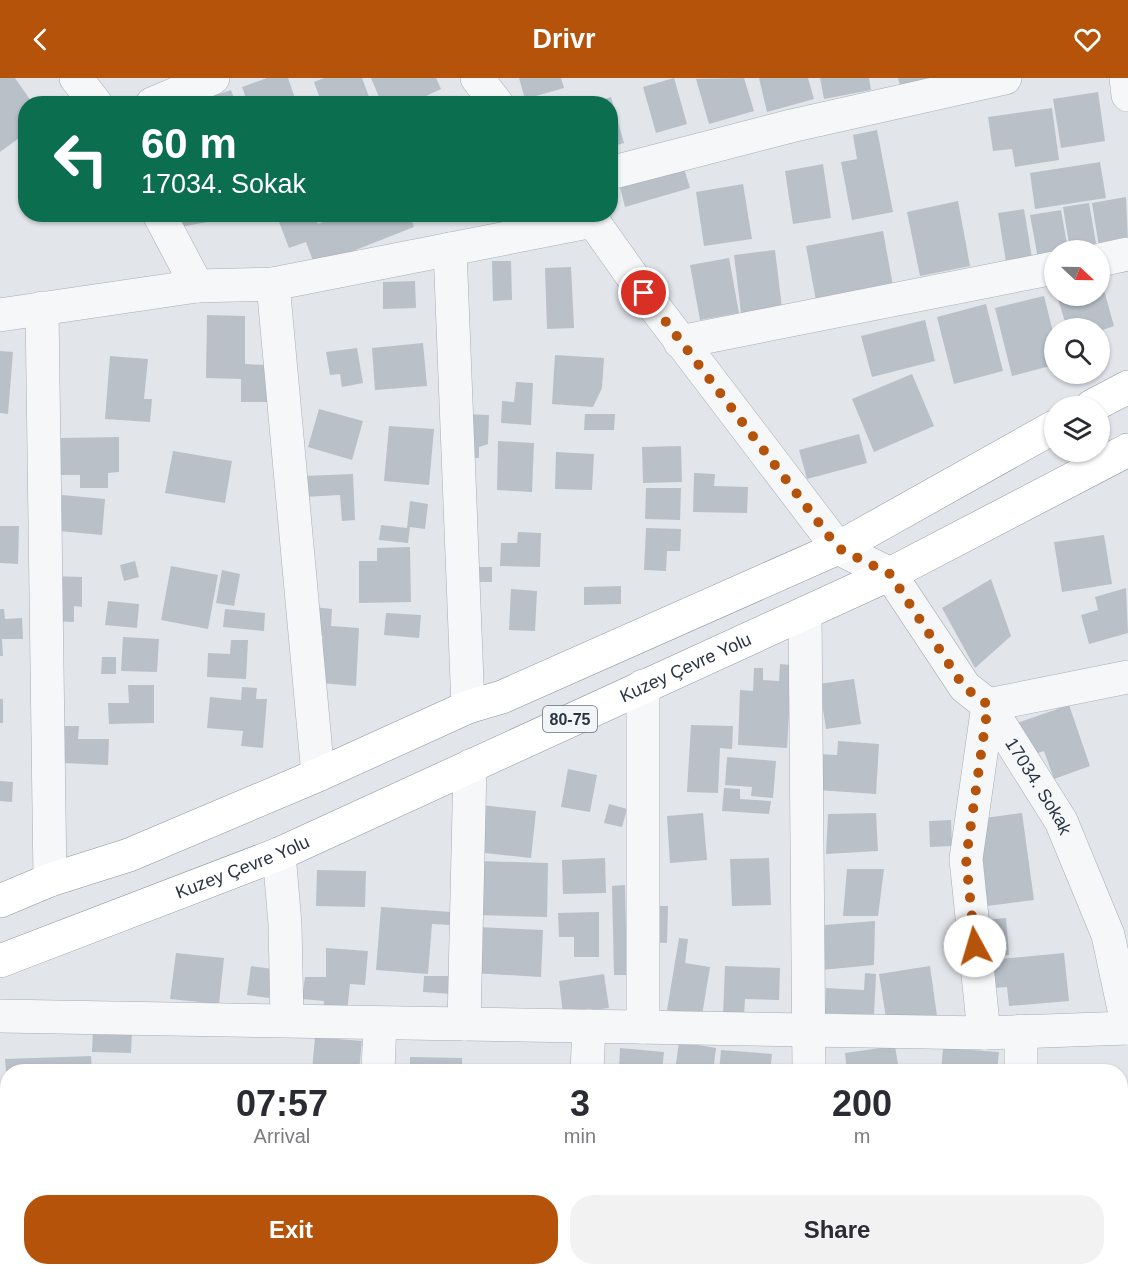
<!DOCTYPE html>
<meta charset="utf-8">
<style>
:root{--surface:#fff;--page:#f2f2f3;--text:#2b2b33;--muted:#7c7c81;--accent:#b45309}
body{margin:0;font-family:Arial,sans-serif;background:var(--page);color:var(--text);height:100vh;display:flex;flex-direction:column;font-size:22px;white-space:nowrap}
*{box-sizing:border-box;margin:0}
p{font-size:20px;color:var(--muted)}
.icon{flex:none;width:33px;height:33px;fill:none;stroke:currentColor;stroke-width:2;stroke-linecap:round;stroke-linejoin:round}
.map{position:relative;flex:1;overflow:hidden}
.side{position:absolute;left:0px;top:986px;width:1128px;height:212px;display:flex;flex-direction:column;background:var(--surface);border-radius:24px 24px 0 0;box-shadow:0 2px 4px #0004}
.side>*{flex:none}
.banner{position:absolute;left:18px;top:18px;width:600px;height:126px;border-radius:24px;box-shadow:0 2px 4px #0004;background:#0b6e4f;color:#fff;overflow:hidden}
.needle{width:39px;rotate:112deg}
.tools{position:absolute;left:1044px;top:162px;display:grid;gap:12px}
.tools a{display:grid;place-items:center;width:66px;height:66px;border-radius:50%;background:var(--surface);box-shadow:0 2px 4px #0004;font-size:30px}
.pin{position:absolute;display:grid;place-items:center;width:51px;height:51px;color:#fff;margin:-26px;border:3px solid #fff;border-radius:50%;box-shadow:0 2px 6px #0007}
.me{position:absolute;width:66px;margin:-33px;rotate:354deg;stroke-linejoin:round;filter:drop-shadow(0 0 4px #0008)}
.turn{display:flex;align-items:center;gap:21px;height:126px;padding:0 24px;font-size:27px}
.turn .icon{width:78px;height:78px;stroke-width:2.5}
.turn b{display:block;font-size:42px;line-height:51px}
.eta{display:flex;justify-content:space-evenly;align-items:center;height:102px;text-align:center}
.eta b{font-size:36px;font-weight:700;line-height:42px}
.action{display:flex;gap:12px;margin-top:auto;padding:12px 24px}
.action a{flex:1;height:69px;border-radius:24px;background:var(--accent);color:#fff;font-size:24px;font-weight:700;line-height:69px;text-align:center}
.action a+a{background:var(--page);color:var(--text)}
header{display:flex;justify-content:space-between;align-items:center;height:78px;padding:0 24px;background:var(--accent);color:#fff;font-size:27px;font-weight:700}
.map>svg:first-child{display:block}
.building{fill:#b9c0c8}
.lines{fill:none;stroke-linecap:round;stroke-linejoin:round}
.minor-casing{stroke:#a7adb5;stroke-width:34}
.highway-casing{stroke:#8995a2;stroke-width:34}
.minor{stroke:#f5f7f9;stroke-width:33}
.highway{stroke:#fff;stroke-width:33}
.route{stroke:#b45309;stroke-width:10;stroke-dasharray:0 18}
.labels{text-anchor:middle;stroke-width:6;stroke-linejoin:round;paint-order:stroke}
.shield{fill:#f2f5f8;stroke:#666f79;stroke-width:1.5}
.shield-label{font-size:16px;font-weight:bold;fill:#2a3543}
.street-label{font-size:18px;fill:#2a3543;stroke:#f2f5f8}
</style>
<header><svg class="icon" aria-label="back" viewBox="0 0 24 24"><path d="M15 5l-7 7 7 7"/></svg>Drivr<svg class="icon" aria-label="heart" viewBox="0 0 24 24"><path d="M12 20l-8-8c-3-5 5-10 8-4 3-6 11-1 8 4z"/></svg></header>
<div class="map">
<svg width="1128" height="1196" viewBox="0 0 1128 1196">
<rect width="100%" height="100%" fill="#e2e6eb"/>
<g class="building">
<path d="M0 0H15L33 26H26V55L0 74Z"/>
<path d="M267 0H288L297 26H248L242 9Z"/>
<path d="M324 0H362L371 24 322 26 314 4Z"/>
<path d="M371 0H436L441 11 409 26H382Z"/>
<path d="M519 0H561L564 10 525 21Z"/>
<path d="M674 0 687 46 656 55 643 9Z"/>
<path d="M744 0 754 33 709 46 696 1Z"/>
<path d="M759 0H808L814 21 767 34Z"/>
<path d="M820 0H869L871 12 824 21Z"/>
<path d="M898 0H926V1L900 7Z"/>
<path d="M231 12 236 26H193V25Z"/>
<path d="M1098 14 1105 63 1061 70 1053 21Z"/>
<path d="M611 19 624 65 610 69V26L591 25Z"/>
<path d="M1052 30 1059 82 1015 89 1012 71 993 73 988 39Z"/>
<path d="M877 52 893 134 852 142 841 84 857 81 853 57Z"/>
<path d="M1100 84 1106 120 1035 131 1030 95Z"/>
<path d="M823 86 831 140 793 146 785 93Z"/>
<path d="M684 90 690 110 625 129 620 109Z"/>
<path d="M743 106 752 161 704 168 696 114Z"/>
<path d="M1126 119 1128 163 1099 169 1092 125Z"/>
<path d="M958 123 970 188 920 198 907 134Z"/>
<path d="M1089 125 1097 171 1070 172 1063 129Z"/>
<path d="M1024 131 1032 180 1006 184 998 135Z"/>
<path d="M1061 132 1068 172H1054V178L1038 181 1030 137Z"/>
<path d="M173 136H238V138L176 150Z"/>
<path d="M276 136H314L318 146 341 136H409L414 149 315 188 306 164 289 170Z"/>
<path d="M883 153 893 208 816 223 806 168Z"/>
<path d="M775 172 782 230 741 235 734 177Z"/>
<path d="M729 180 739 235 700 242 690 187Z"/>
<path d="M492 183H511L512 222 493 223Z"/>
<path d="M571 189 574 250 547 251 545 190Z"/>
<path d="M415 203 416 230 383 231V204Z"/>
<path d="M1100 205H1102L1114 248 1100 253V250H1067L1057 218H1100Z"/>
<path d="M1044 218 1054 258V287L1012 298 995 230Z"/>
<path d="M986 226 1003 293 954 306 937 239Z"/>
<path d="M207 237 245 238V286L268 287 267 324H241V301L206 300Z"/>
<path d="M925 242 935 283 872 299 861 258Z"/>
<path d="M423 265 427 308 375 312 372 270Z"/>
<path d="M357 270 363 305 342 309 340 296 330 297 326 274Z"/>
<path d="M0 273 13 274 8 336 0 335Z"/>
<path d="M555 277 604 280 602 310 593 329 552 326Z"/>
<path d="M110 278 148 281 144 321H152L150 344 105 341Z"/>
<path d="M912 296 934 348 874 374 852 321Z"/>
<path d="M516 304 533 305 531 347 501 345 502 323 514 324Z"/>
<path d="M319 331 363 343 352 382 308 369Z"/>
<path d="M464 336 489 337 488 366 479 369V380H463Z"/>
<path d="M585 336H615L614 352H584Z"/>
<path d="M389 348 434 351 429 407 384 403Z"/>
<path d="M859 356 867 385 807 401 799 372Z"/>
<path d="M119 359V394L108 395V410H80V397H60V360Z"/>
<path d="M498 363 534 365 532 414 497 412Z"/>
<path d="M681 368 682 404 643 405 642 369Z"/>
<path d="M173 373 232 383 225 425 165 415Z"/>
<path d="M556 374 594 376 592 412 555 411Z"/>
<path d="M694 395 715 396 714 408 748 409 747 435 693 434Z"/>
<path d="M353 396 355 442 342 443 340 417 305 419 304 398Z"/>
<path d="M646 410H681L680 442 645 441Z"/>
<path d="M62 417 105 421 102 457 59 453Z"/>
<path d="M410 423 428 426 425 451 410 449 408 465 379 462 381 447 407 450Z"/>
<path d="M0 448H19L18 486 0 485Z"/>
<path d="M646 450 681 451 680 473H667L666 493 644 492Z"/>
<path d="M518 454 541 455 540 489 500 488 501 465H517Z"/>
<path d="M1104 457 1112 506 1062 514 1054 464Z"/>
<path d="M410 469 411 524 359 525V483H377V470Z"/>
<path d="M135 483 139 499 124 503 120 487Z"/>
<path d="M171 488 218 497 208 551 161 542Z"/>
<rect x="472" y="489" width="20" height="15"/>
<path d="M222 492 240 496 234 528 216 525Z"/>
<path d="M53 498 82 499V529L74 528V544L52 543Z"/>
<path d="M991 501 1011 558 975 590 942 530Z"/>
<path d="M621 508V526L584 527V509Z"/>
<path d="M1126 510 1128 555 1089 566 1081 537 1098 532 1095 519Z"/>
<path d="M511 511 537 513 535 553 509 552Z"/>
<path d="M108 523 139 526 137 550 105 547Z"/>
<path d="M313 529 332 531 331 548 359 550 356 608 320 605 323 558 311 557Z"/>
<path d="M0 531H4L5 541 22 540 23 561H2L3 578H0Z"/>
<path d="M225 531 265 535 264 553 223 549Z"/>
<path d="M386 535 421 537 419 560 384 557Z"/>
<path d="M123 559 159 561 157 594 121 593Z"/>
<path d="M231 562H248L246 601 207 599 208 575 230 576Z"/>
<path d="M102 579H116V596H101Z"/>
<path d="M780 586 792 587 787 670 738 667 740 612 753 613 754 590H763V602L779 603Z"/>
<path d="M854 601 861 646 826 651 819 606Z"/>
<path d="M128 607H154V645L109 646 108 625H129Z"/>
<path d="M242 609 257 610 256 621H267L263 670 241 668 243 653 207 650 210 619 241 622Z"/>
<rect x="0" y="621" width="3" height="24"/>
<path d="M1069 627 1090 688 1054 701 1044 673 1029 678 1017 645Z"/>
<path d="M691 647 733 648 732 671 720 670 718 715 687 714Z"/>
<path d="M63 648H79L78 661H109L108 687 62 685Z"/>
<path d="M838 663 879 666 876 716 817 712 819 676 837 677Z"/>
<path d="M727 679 776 683 773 720 751 718 752 709 725 707Z"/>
<path d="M568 691 597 697 590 734 561 729Z"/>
<path d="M0 703 13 704 12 724 0 723Z"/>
<path d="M724 710 740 711V721L771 723 769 736 722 733Z"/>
<path d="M609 726 627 731 622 749 604 745Z"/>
<path d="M481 727 536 733 531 780 476 774Z"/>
<path d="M703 735 707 782 670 785 667 738Z"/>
<path d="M876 735 878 773 826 776 828 736Z"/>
<path d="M1022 735 1034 822 980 829 976 801 985 800 977 741Z"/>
<path d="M951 742 952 768 930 769 929 743Z"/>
<path d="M605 780 606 815 563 816 562 782Z"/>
<path d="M769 780 771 827 732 828 730 781Z"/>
<path d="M479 783 548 785 547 839 477 837Z"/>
<path d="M847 791H884L878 838H843Z"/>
<path d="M317 792 366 793 365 829 316 828Z"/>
<path d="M625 807 627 897H614L612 808Z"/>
<path d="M650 828H668L667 865 649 864Z"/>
<path d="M381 829 451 834 450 847 432 846 428 896 376 892Z"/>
<path d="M599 834V879H574V859H559L558 835Z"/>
<path d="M1006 840 1009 877 984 879 987 842Z"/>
<path d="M875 843 874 887 821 892 825 847Z"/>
<path d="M476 849 543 852 541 899 473 895Z"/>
<path d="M679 860 688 861 685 885 710 889 702 937 667 932Z"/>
<path d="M326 870 368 873 365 907 350 906 347 935 323 932 324 923 302 921 305 899H326Z"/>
<path d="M176 875 224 880 219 926 170 921Z"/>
<path d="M1064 875 1069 923 1009 928 1007 909 993 910 990 882Z"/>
<path d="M251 888 273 891 269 920 247 917Z"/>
<path d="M725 888 780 890 779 922 745 921 744 939 723 938Z"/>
<path d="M930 888 937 938 887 946 879 896Z"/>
<path d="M865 895 876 896 874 937 825 935 826 910 864 912Z"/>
<path d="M604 896 609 930 563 936 559 903Z"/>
<path d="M424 898H453L452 916 423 914Z"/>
<path d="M93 951 132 952 131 975 92 974Z"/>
<path d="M315 959 362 963 359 993H312Z"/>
<path d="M679 964 716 970 713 993H675Z"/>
<path d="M895 968 899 993H847L845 975Z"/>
<path d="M620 970 664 974 662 993H619Z"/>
<path d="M943 970 999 974 997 993H941Z"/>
<path d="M721 972 772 976 770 993H719Z"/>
<path d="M91 978 92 993H6L5 981Z"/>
<path d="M410 979 462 980V993H410Z"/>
<rect x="1120" y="1088" width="8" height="44"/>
<path d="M1120 1161H1128V1196H1100L1101 1190H1120Z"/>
<path d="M290 1190H336L335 1196 290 1195Z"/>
<rect x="622" y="1190" width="34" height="6"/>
<rect x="739" y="1190" width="51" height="6"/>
<rect x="867" y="1190" width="42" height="6"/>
<rect x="928" y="1190" width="57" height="4"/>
<path d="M1034 1191 1077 1194V1196H1033Z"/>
</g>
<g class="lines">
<defs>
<g id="minor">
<path d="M76 0 96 26"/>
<path d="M477 0 497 26"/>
<path d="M1126 0 1128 17"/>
<path d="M152 26 213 0"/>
<path d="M610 95 791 48 1005 0"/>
<path d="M159 136 197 208"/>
<path id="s1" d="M588 136 644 215 838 470 890 496 965 609 988 627 1061 743 1108 857 1128 950"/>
<path d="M450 171 468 629"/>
<path d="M1100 182 1128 176"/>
<path d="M273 206 318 697"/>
<path d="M42 230 50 802"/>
<path d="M0 237 197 208 273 206 593 143"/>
<path d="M680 264 1054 190"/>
<path d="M805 535 809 993"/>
<path d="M279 776 285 846 287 942"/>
<path d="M0 938 984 955 1128 950"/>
<path d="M464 946 470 688"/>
<path d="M643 949V608"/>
<path d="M984 955 966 781 988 627 1128 599"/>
<path d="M378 993 380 945"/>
<path d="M587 993 589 948"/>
<path d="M1021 993V953"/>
<path d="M372 1196V1190"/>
<path d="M580 1196V1190"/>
<path d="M802 1196 803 1190"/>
<path d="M1018 1196V1190"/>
</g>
<g id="highway">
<path d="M1092 328 1128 309"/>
<path d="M0 823 50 802 129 777 318 697 468 629 502 619 838 470 1054 349"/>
<path id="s2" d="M0 883 279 776 890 496 1128 372"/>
</g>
</defs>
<use href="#minor" class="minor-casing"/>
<use href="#highway" class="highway-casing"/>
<use href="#minor" class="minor"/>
<use href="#highway" class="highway"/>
</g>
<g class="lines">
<path class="route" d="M644 215 838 470 890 496 964 609 988 627 966 781 975 868"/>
</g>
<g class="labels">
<rect class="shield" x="543" y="628" width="54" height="26" rx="4.5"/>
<g class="shield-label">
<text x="570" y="647">80-75</text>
</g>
<g class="street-label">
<text dy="6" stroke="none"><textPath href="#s2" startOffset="746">Kuzey Çevre Yolu</textPath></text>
<text dy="6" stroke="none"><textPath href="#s1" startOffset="736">17034. Sokak</textPath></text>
<text dy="6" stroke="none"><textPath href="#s2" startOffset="260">Kuzey Çevre Yolu</textPath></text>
</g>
</g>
</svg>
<div class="tools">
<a><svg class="needle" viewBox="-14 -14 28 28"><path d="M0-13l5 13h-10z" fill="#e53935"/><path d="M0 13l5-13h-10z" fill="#7c7c81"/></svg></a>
<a><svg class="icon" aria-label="search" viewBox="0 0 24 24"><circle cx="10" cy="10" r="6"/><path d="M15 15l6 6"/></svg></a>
<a><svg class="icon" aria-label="layers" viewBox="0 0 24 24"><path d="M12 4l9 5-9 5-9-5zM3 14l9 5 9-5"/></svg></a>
</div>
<div class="pin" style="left:644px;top:215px;background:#d93025"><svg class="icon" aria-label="arrive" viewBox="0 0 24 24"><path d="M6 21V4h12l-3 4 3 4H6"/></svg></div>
<svg class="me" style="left:975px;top:868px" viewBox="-20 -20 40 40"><circle r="19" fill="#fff"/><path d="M0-13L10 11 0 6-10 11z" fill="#b45309"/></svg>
<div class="banner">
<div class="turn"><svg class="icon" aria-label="left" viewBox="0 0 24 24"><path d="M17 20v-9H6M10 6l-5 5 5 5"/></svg><div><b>60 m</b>17034. Sokak</div></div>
</div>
<section class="side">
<div class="eta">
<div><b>07:57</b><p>Arrival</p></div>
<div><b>3</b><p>min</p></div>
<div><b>200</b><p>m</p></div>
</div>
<div class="action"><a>Exit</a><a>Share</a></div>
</section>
</div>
